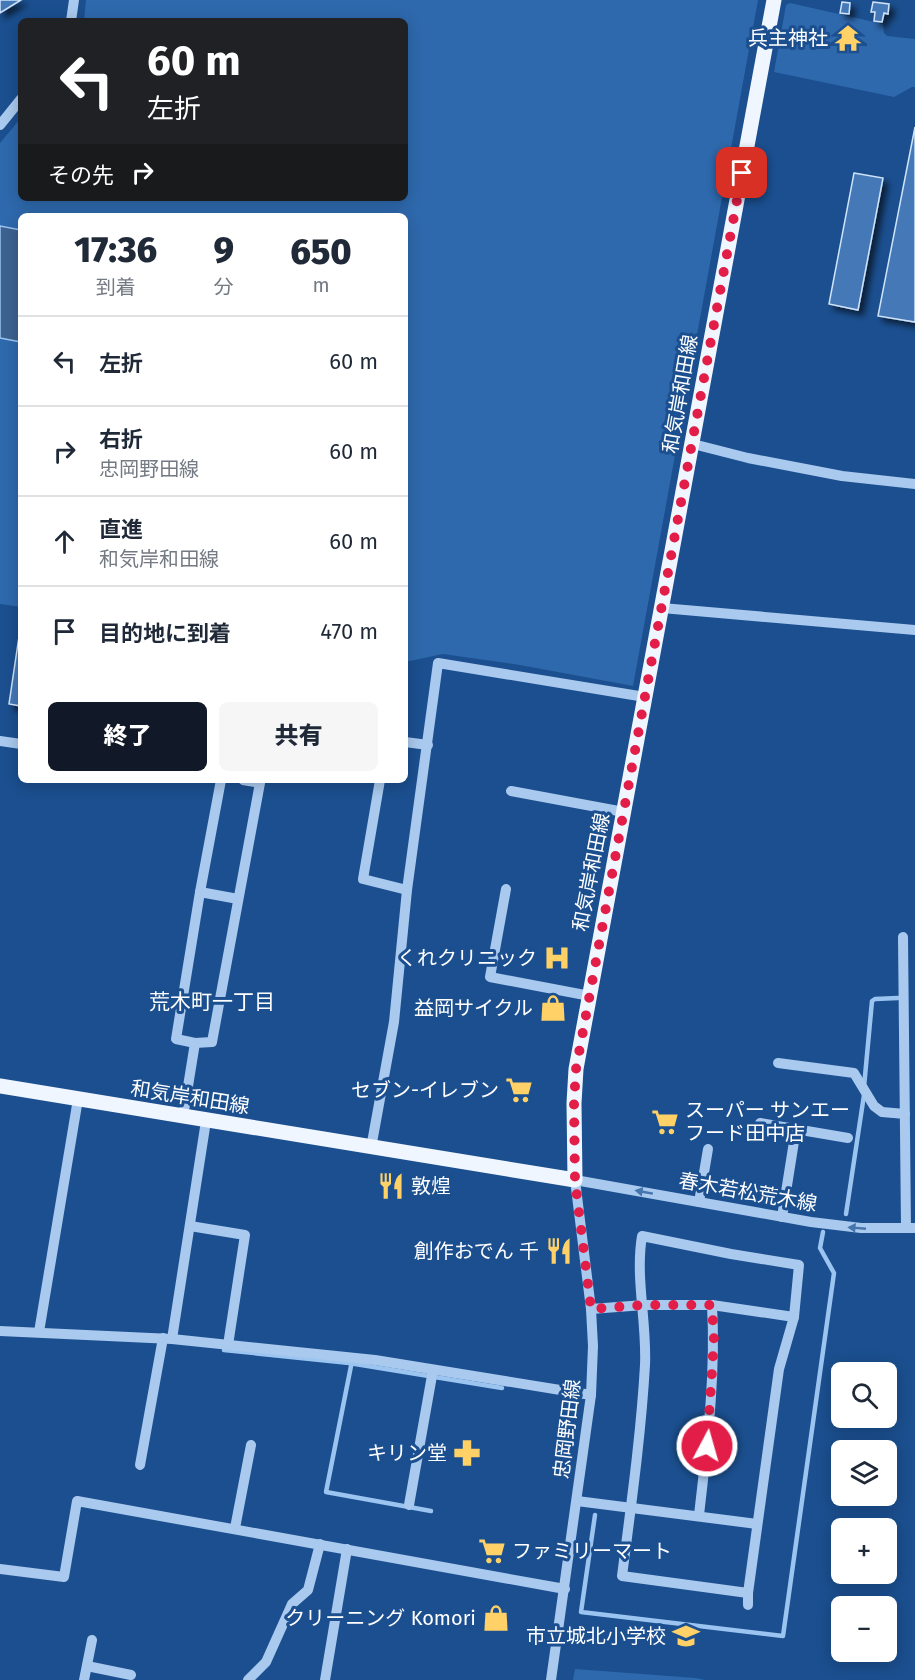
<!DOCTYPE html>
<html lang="ja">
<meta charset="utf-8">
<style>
:root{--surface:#fff;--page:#f6f6f7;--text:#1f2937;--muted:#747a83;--line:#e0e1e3;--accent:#111827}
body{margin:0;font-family:"Fira Sans","Noto Sans JP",sans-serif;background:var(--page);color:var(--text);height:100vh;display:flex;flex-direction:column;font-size:22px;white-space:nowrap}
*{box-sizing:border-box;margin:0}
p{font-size:20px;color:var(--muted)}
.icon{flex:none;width:33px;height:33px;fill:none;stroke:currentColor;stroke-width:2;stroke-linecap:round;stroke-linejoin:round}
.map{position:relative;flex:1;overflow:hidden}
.side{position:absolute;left:18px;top:213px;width:390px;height:570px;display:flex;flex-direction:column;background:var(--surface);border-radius:9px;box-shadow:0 3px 15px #0003}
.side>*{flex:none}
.banner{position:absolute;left:18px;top:18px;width:390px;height:183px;border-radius:9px;box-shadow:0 3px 15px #0003;background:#202124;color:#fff;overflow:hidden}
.buttons{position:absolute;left:831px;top:1362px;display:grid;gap:12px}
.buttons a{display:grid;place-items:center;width:66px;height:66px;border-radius:9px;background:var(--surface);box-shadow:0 3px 15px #0003;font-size:30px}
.pin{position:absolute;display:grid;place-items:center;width:51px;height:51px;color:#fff;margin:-26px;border-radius:12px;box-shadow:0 3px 9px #0006}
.me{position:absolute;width:66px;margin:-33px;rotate:6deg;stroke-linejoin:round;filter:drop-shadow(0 0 4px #0008)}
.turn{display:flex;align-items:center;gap:21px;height:126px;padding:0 30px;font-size:27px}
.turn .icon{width:78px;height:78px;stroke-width:2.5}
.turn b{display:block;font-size:42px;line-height:51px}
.then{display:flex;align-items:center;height:57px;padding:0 30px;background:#0003;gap:12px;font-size:22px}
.eta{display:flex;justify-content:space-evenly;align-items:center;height:102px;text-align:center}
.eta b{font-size:36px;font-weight:800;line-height:42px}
.cta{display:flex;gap:12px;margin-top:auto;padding:12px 30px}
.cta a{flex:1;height:69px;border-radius:9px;background:var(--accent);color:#fff;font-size:24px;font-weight:800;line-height:69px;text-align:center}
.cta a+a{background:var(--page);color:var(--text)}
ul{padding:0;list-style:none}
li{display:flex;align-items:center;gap:18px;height:90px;padding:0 30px;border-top:2px solid var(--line)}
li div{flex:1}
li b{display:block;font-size:22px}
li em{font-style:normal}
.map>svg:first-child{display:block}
.green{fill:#2e69ad}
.water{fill:#3c6290;stroke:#9cc4f0;stroke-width:1.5}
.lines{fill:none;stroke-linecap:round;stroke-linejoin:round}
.stream{stroke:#9cc4f0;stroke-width:4.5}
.building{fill:#4478b7;stroke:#cfe3fa;stroke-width:1.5;filter:url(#shadow)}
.minor{stroke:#a9c9ee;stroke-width:10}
.major{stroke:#f0f6ff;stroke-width:15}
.oneway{fill:#4674ac}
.route{stroke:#e11d48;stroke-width:10;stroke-dasharray:0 18}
.labels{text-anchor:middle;stroke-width:6;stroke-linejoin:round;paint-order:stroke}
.poi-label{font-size:20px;fill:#fff;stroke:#1b4f8f;text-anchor:end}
.street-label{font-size:20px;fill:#fff;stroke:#1b4f8f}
.neighbourhood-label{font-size:21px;fill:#fff;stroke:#1b4f8f}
</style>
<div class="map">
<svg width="915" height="1680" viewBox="0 0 915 1680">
<defs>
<filter id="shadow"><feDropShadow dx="5" dy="5" stdDeviation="3" flood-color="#0009"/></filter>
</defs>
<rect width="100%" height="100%" fill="#1b4f8f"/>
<g class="green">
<path d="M86 0H758L633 686 520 665 443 654 405 662V216H21V607L0 604V143L21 118V198H405V21H84Z"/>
<path d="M790 3 883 24 884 33 887 36 915 39V87H912L894 97 774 72 786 5Z"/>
<path d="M575 1669 696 1678 705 1680H573Z"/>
</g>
<path class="water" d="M0 226 21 230V342L0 338Z"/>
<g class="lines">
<g class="stream">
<path d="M864 1087 872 1001 875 999 898 998"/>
<path d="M846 1214 864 1095"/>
<path d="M224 1350 349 1363 502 1388"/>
<path d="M351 1366 326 1492 431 1511"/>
<path d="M595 1515 581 1612 783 1636 834 1273 820 1248 823 1232"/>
</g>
</g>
<g class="building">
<path d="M0 0H21L0 13Z"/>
<path d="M842 2 850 3 849 14 840 13Z"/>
<path d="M873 2 889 4 888 14 884 13 882 22 874 21 875 12H871Z"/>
<path d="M915 127V322L878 316Z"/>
<path d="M854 173 883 178 858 310 829 304Z"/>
<path d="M21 623V706L9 704Z"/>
</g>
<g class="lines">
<g class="minor">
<path d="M71 21 74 0"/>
<path d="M0 125 21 99"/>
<path d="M693 444 748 458 842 476 915 484"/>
<path d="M662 608 915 630"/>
<path d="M0 741 21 744"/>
<path d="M405 742 428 745"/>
<path d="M221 780 200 892 176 1039 195 1043 212 1042 260 783 243 780"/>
<path d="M380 780 363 879 407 890"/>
<path d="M511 791 624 812"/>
<path d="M506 889 490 977 590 996"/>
<path d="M200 892 238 899"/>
<path d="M903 937 906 1228"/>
<path d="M778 1063 854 1073 874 1106 882 1112 905 1114"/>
<path d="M183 1117 195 1043"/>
<path d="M760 1123 848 1138"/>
<path d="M371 1148 394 1022 407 890 438 663 645 697"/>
<path d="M699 1202 708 1149"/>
<path d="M782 1217 796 1129"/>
<path d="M190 1226 245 1235 228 1345"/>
<path d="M591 1309 644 1305H712L794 1317"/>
<path d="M0 1331 172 1339 375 1360 591 1395"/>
<path d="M39 1332 78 1099"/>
<path d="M172 1339 206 1121"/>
<path d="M140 1465 163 1338"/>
<path d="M577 1501 757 1524"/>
<path d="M409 1505 433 1370"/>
<path d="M699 1515C707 1445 716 1376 712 1305"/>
<path d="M235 1528 251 1445"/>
<path d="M0 1569 64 1577 77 1501 565 1589"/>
<path d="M748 1593 622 1576C631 1506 641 1435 645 1365 647 1322 635 1278 642 1236L731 1254 799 1265 794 1317 779 1369 748 1593V1605"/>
<path d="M87 1666 131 1675"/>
<path d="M84 1680 92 1640"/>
<path d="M248 1680 266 1662 292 1604 308 1590 320 1544"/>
<path d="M325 1680 347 1549"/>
<path d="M551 1680 591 1395 593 1346 591 1309 575 1180 811 1222 861 1228H915"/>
</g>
<path class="major" d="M0 1086 575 1180 574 1103 576 1069 774 0"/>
</g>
<defs><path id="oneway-solid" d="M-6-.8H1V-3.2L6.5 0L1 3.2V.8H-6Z" transform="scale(1.5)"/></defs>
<g class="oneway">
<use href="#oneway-solid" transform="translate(644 1192) rotate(-170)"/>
<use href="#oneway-solid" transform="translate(857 1228) rotate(-175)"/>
</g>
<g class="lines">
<path class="route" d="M707 1446 714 1340 712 1305H644L591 1309 575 1180 574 1103 576 1069 742 173"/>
</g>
<defs>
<symbol id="temple-bare" viewBox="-9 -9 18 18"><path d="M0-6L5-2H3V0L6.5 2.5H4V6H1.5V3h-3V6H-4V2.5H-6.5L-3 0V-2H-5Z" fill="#ffd166" stroke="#1b4f8f" stroke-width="2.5" paint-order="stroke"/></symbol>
<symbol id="hospital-bare" viewBox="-9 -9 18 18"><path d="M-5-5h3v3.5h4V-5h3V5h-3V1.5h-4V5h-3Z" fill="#ffd166" stroke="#1b4f8f" stroke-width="2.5" paint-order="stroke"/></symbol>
<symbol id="shop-bare" viewBox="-9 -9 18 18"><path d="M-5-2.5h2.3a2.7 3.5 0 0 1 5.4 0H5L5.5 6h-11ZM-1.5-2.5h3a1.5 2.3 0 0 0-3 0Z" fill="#ffd166" stroke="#1b4f8f" stroke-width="2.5" paint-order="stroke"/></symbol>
<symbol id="supermarket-bare" viewBox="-9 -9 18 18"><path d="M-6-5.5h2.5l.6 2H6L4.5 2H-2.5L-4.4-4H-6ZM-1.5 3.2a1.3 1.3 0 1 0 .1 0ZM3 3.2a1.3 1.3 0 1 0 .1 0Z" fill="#ffd166" stroke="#1b4f8f" stroke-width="2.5" paint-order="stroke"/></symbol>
<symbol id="restaurant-bare" viewBox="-9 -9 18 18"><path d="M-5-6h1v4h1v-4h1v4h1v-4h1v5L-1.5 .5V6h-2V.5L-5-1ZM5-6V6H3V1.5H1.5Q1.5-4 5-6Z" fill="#ffd166" stroke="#1b4f8f" stroke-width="2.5" paint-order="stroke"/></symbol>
<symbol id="pharmacy-bare" viewBox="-9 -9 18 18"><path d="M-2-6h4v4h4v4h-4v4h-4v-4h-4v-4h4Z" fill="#ffd166" stroke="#1b4f8f" stroke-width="2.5" paint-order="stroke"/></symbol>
<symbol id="school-bare" viewBox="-9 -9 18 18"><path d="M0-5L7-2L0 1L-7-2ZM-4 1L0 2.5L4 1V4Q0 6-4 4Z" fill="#ffd166" stroke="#1b4f8f" stroke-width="2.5" paint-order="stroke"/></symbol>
</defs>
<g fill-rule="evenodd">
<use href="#temple-bare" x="829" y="19" width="38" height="38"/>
<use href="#hospital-bare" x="538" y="939" width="38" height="38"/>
<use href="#shop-bare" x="534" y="989" width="38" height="38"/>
<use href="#supermarket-bare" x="500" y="1071" width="38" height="38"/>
<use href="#supermarket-bare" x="646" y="1103" width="38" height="38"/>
<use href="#restaurant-bare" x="372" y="1167" width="38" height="38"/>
<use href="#restaurant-bare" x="540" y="1232" width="38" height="38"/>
<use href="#pharmacy-bare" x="448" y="1434" width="38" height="38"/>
<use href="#supermarket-bare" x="473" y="1532" width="38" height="38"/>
<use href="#shop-bare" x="477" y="1599" width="38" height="38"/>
<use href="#school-bare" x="667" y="1617" width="38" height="38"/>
</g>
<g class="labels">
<g class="poi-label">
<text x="828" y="45">兵主神社</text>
<text x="537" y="965">くれクリニック</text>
<text x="533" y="1015">益岡サイクル</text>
<text x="499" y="1097">セブン-イレブン</text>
<text x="685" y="1117" text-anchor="start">スーパー サンエー<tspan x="685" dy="23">フード田中店</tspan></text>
<text x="411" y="1193" text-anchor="start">敦煌</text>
<text x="539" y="1258">創作おでん 千</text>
<text x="447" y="1460">キリン堂</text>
<text x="512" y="1558" text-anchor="start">ファミリーマート</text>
<text x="476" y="1625">クリーニング Komori</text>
<text x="666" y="1643">市立城北小学校</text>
</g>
<g class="street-label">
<text transform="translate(680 394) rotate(-80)" y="7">和気岸和田線</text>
<text transform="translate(591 872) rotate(-79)" y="7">和気岸和田線</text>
<text transform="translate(190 1097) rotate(9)" y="7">和気岸和田線</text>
<text transform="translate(748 1192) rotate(10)" y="7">春木若松荒木線</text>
<text transform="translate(567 1429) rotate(-83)" y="7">忠岡野田線</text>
</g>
<g class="neighbourhood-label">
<text x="212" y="1009">荒木町一丁目</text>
</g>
</g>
</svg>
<div class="buttons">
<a><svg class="icon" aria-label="search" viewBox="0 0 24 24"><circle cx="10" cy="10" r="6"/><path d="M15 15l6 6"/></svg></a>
<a><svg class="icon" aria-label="layers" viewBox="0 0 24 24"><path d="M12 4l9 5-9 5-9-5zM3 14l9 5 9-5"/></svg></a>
<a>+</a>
<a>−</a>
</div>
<div class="pin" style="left:742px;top:173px;background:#d93025"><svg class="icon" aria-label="arrive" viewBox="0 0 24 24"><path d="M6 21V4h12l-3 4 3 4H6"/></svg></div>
<svg class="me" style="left:707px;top:1446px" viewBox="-20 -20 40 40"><circle r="17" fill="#e11d48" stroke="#fff" stroke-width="3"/><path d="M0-11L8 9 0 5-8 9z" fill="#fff"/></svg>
<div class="banner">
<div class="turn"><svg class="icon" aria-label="left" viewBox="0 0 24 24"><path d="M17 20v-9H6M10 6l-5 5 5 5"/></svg><div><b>60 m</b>左折</div></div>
<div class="then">その先<svg class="icon" aria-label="right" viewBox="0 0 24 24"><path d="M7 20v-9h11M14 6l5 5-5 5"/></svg></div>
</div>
<section class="side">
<div class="eta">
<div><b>17:36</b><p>到着</p></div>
<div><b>9</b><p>分</p></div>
<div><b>650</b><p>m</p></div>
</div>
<ul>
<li><svg class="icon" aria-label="left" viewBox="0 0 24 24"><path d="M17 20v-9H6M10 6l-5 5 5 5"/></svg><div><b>左折</b></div><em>60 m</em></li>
<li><svg class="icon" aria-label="right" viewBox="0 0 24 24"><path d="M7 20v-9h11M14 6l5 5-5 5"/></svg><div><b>右折</b><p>忠岡野田線</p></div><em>60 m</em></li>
<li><svg class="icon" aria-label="ahead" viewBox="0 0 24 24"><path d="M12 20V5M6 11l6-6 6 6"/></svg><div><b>直進</b><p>和気岸和田線</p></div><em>60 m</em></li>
<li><svg class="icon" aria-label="arrive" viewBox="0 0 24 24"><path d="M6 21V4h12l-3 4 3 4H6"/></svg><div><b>目的地に到着</b></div><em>470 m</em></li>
</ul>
<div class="cta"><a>終了</a><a>共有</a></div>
</section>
</div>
